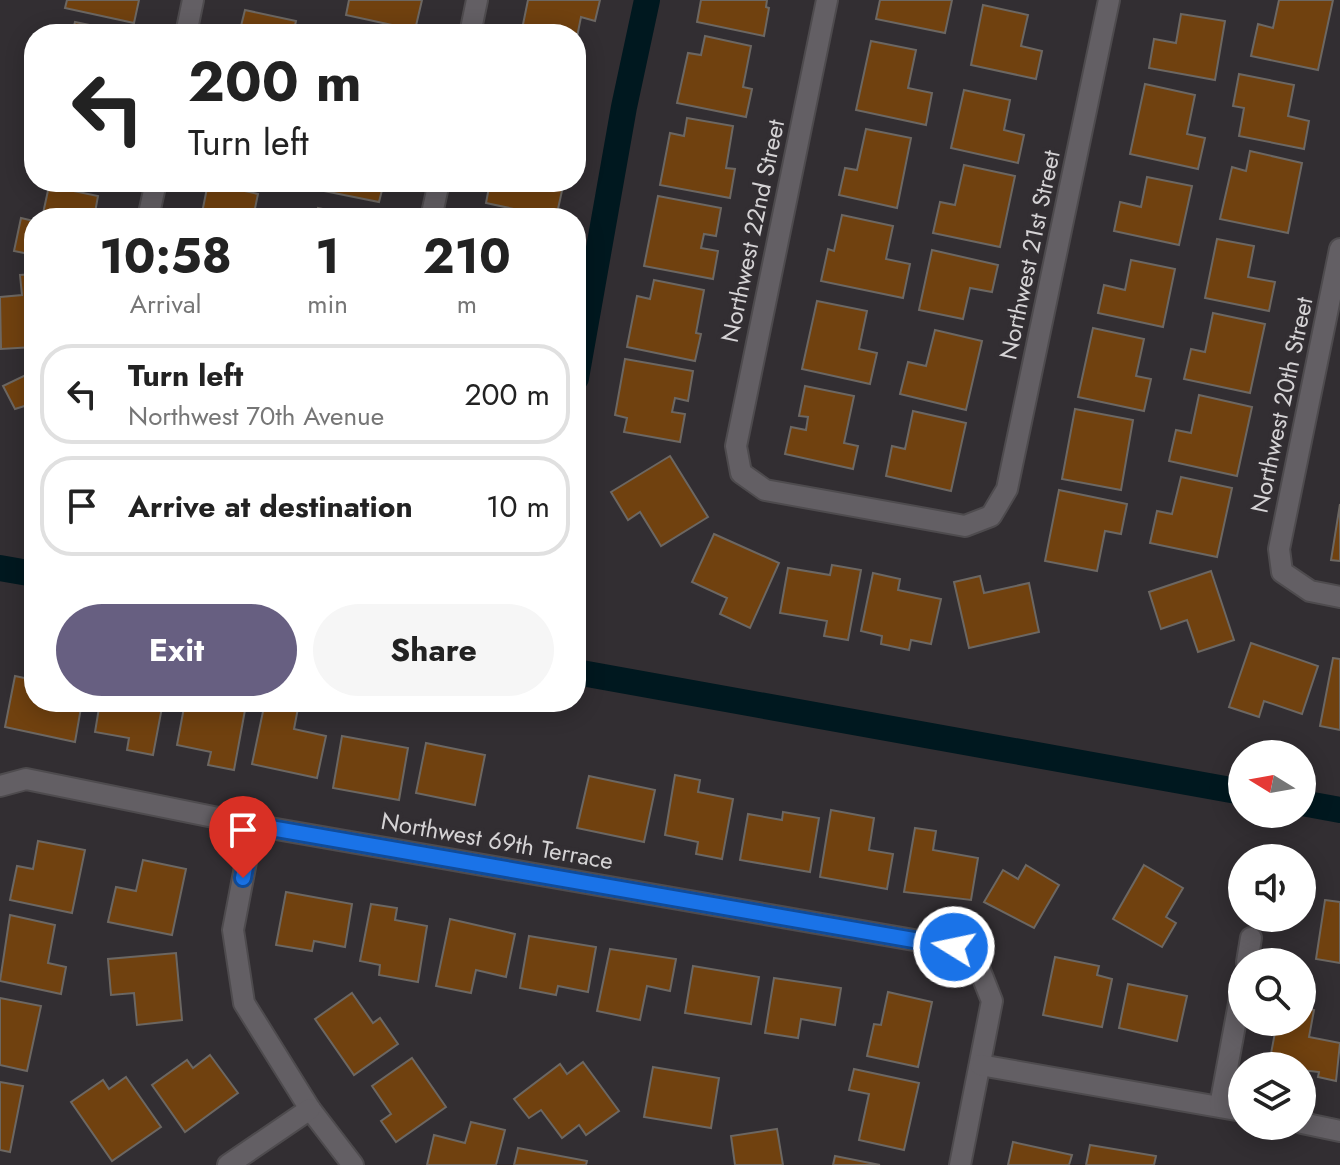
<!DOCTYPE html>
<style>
:root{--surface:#fff;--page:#f6f6f6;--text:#222;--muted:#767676;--line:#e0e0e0;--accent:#675f81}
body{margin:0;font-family:Jost,sans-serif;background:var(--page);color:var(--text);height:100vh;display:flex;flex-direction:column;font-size:30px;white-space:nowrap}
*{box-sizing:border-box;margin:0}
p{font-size:26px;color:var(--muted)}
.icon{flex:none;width:44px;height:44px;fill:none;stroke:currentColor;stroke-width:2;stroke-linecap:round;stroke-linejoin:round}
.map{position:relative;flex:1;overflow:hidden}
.details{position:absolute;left:24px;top:208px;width:562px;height:504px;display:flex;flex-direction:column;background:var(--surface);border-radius:32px;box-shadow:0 4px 20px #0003}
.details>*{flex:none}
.banner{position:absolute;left:24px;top:24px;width:562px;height:168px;border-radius:32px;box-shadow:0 4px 20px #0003;background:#fff;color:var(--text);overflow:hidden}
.needle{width:52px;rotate:281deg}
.buttons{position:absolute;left:1228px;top:740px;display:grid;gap:16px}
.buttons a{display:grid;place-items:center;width:88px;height:88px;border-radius:50%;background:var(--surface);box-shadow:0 4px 20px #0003;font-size:40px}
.pin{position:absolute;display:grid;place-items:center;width:68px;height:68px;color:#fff;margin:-82px -34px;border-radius:50% 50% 50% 0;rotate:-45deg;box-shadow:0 0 8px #0007}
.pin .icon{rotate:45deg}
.me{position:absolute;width:88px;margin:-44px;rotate:280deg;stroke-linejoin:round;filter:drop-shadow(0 0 6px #0008)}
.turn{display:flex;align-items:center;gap:28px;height:168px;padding:0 32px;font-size:36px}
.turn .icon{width:104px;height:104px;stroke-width:2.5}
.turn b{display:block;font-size:56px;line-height:68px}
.eta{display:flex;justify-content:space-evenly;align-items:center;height:136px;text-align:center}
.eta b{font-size:48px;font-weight:700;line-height:56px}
.button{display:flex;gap:16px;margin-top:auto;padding:16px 32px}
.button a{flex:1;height:92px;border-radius:48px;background:var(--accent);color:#fff;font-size:32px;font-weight:700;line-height:92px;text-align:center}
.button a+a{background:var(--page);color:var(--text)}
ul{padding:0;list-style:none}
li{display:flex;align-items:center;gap:24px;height:100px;margin:0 16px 12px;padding:0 16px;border:4px solid var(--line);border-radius:32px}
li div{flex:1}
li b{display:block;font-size:30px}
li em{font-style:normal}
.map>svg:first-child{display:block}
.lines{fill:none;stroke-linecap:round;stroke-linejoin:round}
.canal{stroke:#00181f;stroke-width:26}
.building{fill:#70410f;stroke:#6c6762;stroke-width:2}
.minor-casing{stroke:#4e4b4e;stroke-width:24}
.minor{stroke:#635f64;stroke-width:20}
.route-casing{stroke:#114b97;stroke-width:20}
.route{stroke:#1a73e8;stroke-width:14}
.labels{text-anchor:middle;stroke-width:8;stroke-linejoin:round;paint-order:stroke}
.street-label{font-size:24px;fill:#d5d3d5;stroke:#322e32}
</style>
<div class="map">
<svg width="1340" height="1165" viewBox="0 0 1340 1165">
<rect width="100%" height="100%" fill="#322e32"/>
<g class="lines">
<g class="canal">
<path d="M576 378 624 107 647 0"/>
<path d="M0 568 34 574"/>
<path d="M576 672 1242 792"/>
<path d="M1302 803 1340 810"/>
</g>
</g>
<g class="building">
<path d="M67 0H139L134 23 65 8Z"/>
<path d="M349 0H422L415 30 346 15Z"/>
<path d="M528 0H600L595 21 581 17 576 42V34H521Z"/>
<path d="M701 0H767L766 7 769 8 764 36 697 22Z"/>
<path d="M880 0H952L945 33 876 19Z"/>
<path d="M1279 0H1333L1318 70 1251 56 1258 24 1273 28Z"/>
<path d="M983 5 1028 15 1021 46 1042 51 1036 79 971 65Z"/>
<path d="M245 10 296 21 293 34H239Z"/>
<path d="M1181 14 1225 21 1215 80 1149 68 1154 39 1176 43Z"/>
<path d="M75 22 129 33 128 34H72Z"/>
<path d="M705 36 751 46 743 87 752 89 746 117 677 103 688 53 701 55Z"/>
<path d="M871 41 916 50 908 88 932 93 926 125 856 110Z"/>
<path d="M1239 74 1294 85 1288 116 1309 121 1304 149 1239 136 1244 108 1233 106Z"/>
<path d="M1145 84 1195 95 1187 134 1205 138 1198 169 1130 154Z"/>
<path d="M964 90 1010 100 1004 130 1024 135 1018 163 951 148Z"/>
<path d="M687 118 733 126 726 168 735 169 730 198 660 185 670 133 684 136Z"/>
<path d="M866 129 911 138 897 208 839 195 845 168 857 170Z"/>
<path d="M1250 151 1302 163 1288 233 1220 219 1232 167 1246 171Z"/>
<path d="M964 165 1015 176 1000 247 933 233 940 202 955 205Z"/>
<path d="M1147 177 1192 186 1179 245 1114 231 1120 202 1141 207Z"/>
<path d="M311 182H384L379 202 309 188Z"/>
<path d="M490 182H543L563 186 556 218 486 203Z"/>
<path d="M208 183 258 194 253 218H201Z"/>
<path d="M49 186 98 196 94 218H42Z"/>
<path d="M658 196 721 208 716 236 704 234 701 248 718 251 713 279 644 266Z"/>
<path d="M318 208 366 218H316Z"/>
<path d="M842 215 893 226 886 259 910 264 903 298 821 281 828 249 834 251Z"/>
<path d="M21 218 34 221V255L14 251Z"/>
<path d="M1217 239 1254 246 1248 277 1275 282 1269 311 1205 298Z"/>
<path d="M932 250 998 265 992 292 970 288 963 319 919 310Z"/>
<path d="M1131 260 1175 269 1163 327 1098 313 1104 285 1125 290Z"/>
<path d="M34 274V347L1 349 0 297 22 295 20 275Z"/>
<path d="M654 280 704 290 696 333 701 334 695 361 627 347 637 296 650 299Z"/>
<path d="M817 301 867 311 859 349 877 353 870 384 802 369Z"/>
<path d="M1213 313 1265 324 1250 393 1184 379 1191 349 1205 352Z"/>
<path d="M1093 328 1144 339 1136 376 1151 379 1144 411 1078 397Z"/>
<path d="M935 330 982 341 966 410 900 394 908 362 926 366Z"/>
<path d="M625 359 693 371 688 401 675 398 672 412 685 414 680 442 624 432 627 418 615 415Z"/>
<path d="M34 371V403L15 409 3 386Z"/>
<path d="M805 386 854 396 844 443 858 446 853 469 785 454 791 427 806 430 808 417 799 416Z"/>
<path d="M1199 395 1252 407 1237 476 1169 461 1176 430 1191 433Z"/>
<path d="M1075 409 1133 420 1121 490 1062 479Z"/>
<path d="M913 411 966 423 951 491 886 476 892 446 905 449Z"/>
<path d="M670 456 708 517 661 546 640 512 628 520 611 492Z"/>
<path d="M1181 477 1232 488 1217 557 1150 543 1157 511 1172 514Z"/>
<path d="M1059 490 1127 504 1121 534 1105 531 1097 571 1045 561Z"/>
<path d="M1340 504V561L1331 560Z"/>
<path d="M714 534 779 563 750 628 720 614 727 598 692 582Z"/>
<path d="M832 565 861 570 848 640 824 636 827 621 780 613 788 568 830 575Z"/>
<path d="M1211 571 1234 640 1198 652 1187 620 1161 629 1149 592Z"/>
<path d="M873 573 900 579 898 590 941 599 931 644 911 640 909 650 881 644 882 636 861 631Z"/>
<path d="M980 576 984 593 1029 583 1039 632 969 648 954 582Z"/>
<path d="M1251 643 1318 666 1302 714 1264 701 1259 717 1229 707Z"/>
<path d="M1333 658 1340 659V730L1320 726Z"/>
<path d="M15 676 34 680V702H82L75 742 5 727Z"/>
<path d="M100 702H163L153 755 127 750 129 738 95 732Z"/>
<path d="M185 702 245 710 234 770 208 765 211 752 177 745Z"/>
<path d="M265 702 298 708 294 729 326 736 317 778 252 764Z"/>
<path d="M342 736 408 748 399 800 333 788Z"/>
<path d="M426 743 485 755 475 805 416 793Z"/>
<path d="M675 775 700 780 698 792 733 799 722 859 696 854 698 842 665 835Z"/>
<path d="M589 776 655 790 644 842 577 828Z"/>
<path d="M831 810 874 818 869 850 893 854 887 889 820 877Z"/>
<path d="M783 812 819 818 810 872 740 860 748 814 782 820Z"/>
<path d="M915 828 936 831 933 850 978 858 971 900 904 892Z"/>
<path d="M38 841 85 850 72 913 10 900 17 866 33 869Z"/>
<path d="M143 860 186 869 172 935 108 922 116 887 136 891Z"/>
<path d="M1026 865 1059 885 1034 928 984 902 1003 870 1018 879Z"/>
<path d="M1144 865 1183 888 1166 917 1176 923 1162 947 1113 919Z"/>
<path d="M286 892 352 904 345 947 314 941 312 951 276 945Z"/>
<path d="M1325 900 1340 902V963L1316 959Z"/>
<path d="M371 904 397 908 395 920 427 926 418 982 379 975 380 965 360 961Z"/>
<path d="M10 915 55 925 48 963 66 967 61 994 0 981Z"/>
<path d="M450 919 515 934 506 977 476 970 471 993 436 986Z"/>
<path d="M529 936 596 947 588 992 558 986 556 995 520 988Z"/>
<path d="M610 949 676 959 670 991 647 986 640 1020 597 1011Z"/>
<path d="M176 953 182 1020 137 1025 134 993 111 995 108 959Z"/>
<path d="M1055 957 1099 966 1097 975 1112 979 1102 1027 1043 1015Z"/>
<path d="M693 966 759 977 751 1024 685 1013Z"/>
<path d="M774 978 841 988 835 1025 801 1019 798 1038 765 1033Z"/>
<path d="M1128 984 1187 996 1177 1041 1119 1028Z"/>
<path d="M888 992 932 1002 918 1067 867 1056 874 1024 881 1025Z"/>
<path d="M352 993 373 1023 380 1018 398 1044 354 1075 315 1019Z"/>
<path d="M0 998 41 1006 27 1071 0 1065Z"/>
<path d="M1302 1008 1314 1010 1309 1037 1340 1043 1336 1081 1318 1077 1319 1072 1302 1070V1066L1269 1064 1277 1022H1302Z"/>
<path d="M210 1055 238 1093 185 1132 152 1085 187 1060 193 1068Z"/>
<path d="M412 1058 446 1107 396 1142 381 1121 391 1114 372 1086Z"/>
<path d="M583 1062 619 1111 586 1135 579 1125 562 1138 541 1110 529 1118 514 1099 560 1064 567 1074Z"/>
<path d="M653 1067 719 1078 711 1128 644 1117Z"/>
<path d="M854 1069 919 1083 904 1150 859 1140 869 1094 849 1090Z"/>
<path d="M126 1077 161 1127 112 1161 71 1102 103 1080 109 1089Z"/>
<path d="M0 1082 23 1086 10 1152 0 1150Z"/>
<path d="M471 1122 505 1130 496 1165H427L434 1135 465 1143Z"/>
<path d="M777 1129 783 1165H735L731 1136Z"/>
<path d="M1013 1142 1072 1155 1069 1165H1008Z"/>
<path d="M1090 1145 1156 1156 1154 1165H1086Z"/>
<path d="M518 1148 587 1161 586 1165H514Z"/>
<path d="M835 1156 880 1165H833Z"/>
</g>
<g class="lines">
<defs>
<g id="minor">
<path d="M827 0 736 446 741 473 765 490 965 526 991 516 1007 489 1109 0"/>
<path d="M186 34 193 0"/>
<path d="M470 34 477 0"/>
<path d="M148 218 156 182"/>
<path d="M431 218 439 182"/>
<path d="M1340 249 1279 549 1282 572 1310 591 1340 597"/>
<path d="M0 786 26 779 253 825 954 947 979 968 992 1001 960 1165"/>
<path d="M253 825 233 930 244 1003 310 1109 353 1165"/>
<path d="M1247 962 1251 938"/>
<path d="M980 1065 1242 1111"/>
<path d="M1220 1106 1242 987"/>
<path d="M1302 1123 1340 1131"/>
<path d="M228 1165 310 1109"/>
</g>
</defs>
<use href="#minor" class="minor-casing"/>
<use href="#minor" class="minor"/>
</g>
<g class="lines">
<defs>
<path id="route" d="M243 878 253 825 954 947"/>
</defs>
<use href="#route" class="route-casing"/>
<use href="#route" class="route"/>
</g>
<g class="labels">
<g class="street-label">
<text transform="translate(753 231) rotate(-78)" y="8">Northwest 22nd Street</text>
<text transform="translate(1030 255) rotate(-78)" y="8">Northwest 21st Street</text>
<text transform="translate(1282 405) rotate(-78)" y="8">Northwest 20th Street</text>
<text transform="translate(497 841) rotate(10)" y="8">Northwest 69th Terrace</text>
</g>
</g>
</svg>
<div class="buttons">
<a><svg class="needle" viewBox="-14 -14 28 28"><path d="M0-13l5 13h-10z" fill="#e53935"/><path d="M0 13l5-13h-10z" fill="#767676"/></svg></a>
<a><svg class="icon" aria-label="sound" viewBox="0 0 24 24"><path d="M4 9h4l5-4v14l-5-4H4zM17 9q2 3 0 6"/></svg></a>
<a><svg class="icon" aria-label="search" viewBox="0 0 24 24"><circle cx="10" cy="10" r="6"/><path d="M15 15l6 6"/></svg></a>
<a><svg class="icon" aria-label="layers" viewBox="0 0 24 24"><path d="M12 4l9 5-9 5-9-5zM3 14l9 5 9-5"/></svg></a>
</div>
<div class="pin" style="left:243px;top:878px;background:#d93025"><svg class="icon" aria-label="arrive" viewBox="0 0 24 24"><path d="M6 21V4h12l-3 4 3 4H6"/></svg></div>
<svg class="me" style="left:954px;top:947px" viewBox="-20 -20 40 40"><circle r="17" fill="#1a73e8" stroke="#fff" stroke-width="3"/><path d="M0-11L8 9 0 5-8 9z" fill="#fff"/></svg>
<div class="banner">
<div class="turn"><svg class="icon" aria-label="left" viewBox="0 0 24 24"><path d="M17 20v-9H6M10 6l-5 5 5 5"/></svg><div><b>200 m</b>Turn left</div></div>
</div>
<section class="details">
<div class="eta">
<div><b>10:58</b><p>Arrival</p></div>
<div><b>1</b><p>min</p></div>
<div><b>210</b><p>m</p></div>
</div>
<ul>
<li><svg class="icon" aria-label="left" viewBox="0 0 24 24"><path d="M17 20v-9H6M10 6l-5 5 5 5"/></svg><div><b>Turn left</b><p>Northwest 70th Avenue</p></div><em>200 m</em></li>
<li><svg class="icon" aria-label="arrive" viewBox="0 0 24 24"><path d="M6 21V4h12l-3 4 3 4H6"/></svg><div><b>Arrive at destination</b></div><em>10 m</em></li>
</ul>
<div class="button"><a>Exit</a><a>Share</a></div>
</section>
</div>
